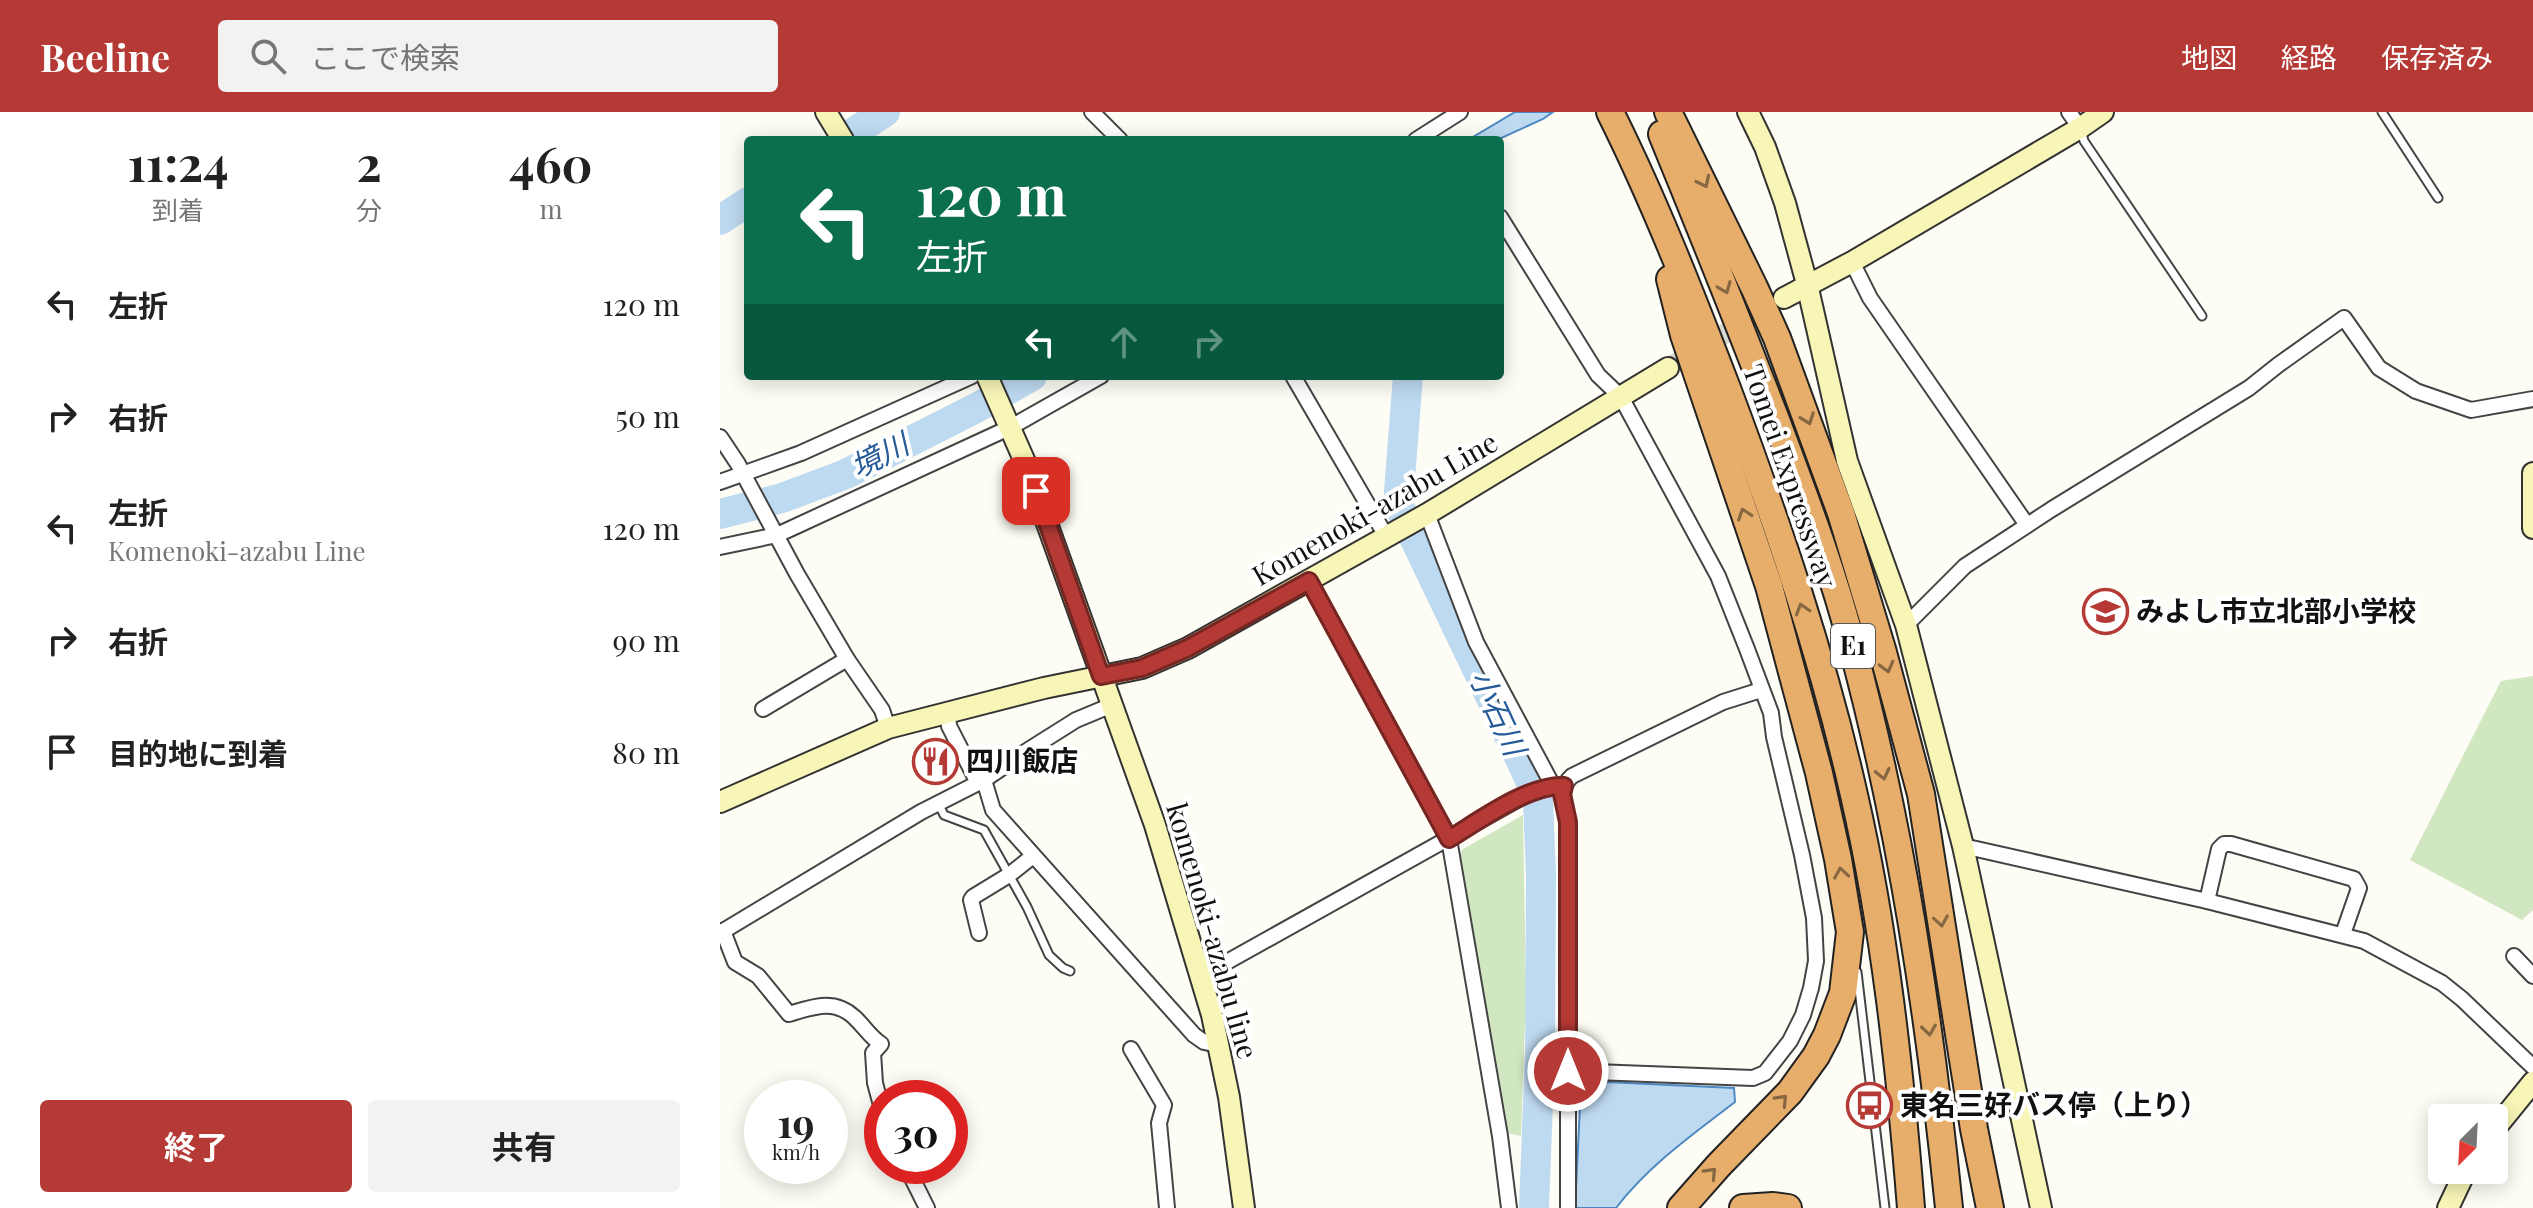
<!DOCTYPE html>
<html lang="ja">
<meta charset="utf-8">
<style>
:root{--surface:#fff;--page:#f2f2f2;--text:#222;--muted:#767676;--accent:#b53a35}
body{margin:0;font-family:"Playfair Display","Noto Sans JP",serif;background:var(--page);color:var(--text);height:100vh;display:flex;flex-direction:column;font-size:30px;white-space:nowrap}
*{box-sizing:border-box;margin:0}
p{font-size:26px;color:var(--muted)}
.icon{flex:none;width:44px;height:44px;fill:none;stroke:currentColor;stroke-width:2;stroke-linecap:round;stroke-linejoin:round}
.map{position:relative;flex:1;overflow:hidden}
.details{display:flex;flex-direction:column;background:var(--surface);width:720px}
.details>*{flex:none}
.hud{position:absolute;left:24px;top:24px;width:760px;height:244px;border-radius:8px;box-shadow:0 4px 20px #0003;background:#0b6e4f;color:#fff;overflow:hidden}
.needle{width:52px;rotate:204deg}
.tools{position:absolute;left:1708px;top:992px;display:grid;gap:16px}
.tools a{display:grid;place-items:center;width:80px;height:80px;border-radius:8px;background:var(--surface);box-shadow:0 4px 20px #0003;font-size:40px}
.speed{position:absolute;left:24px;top:968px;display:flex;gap:16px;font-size:40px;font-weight:700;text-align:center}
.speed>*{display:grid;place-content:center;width:104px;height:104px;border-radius:50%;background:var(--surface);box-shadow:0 4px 20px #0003;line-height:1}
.speed small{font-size:20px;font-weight:400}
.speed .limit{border:12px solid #d22;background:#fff;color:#111}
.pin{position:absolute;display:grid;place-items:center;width:68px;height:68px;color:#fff;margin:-34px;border-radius:16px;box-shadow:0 4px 12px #0006}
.me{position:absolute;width:88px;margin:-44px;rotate:0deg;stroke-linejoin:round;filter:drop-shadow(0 0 6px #0008)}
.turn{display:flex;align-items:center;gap:28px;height:168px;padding:0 40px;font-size:36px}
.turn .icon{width:104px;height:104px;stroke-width:2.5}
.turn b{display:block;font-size:56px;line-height:68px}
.lanes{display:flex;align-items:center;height:76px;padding:0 40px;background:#0003;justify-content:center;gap:40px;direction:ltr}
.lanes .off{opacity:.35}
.eta{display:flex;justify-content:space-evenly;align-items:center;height:136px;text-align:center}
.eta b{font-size:48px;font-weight:700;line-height:56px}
.cta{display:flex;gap:16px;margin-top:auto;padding:16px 40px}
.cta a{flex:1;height:92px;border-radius:8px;background:var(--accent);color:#fff;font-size:32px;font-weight:700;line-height:92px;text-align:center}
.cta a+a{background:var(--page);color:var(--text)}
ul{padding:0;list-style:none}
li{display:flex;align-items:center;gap:24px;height:112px;padding:0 40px}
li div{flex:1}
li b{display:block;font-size:30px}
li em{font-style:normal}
header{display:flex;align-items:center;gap:48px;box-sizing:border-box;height:112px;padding:0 40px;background:var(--accent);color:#fff}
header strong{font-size:38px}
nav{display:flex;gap:44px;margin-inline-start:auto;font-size:28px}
.search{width:560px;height:72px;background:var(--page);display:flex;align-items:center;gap:20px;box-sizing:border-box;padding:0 28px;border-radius:8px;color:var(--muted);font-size:30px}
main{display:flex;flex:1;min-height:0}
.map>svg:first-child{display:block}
.green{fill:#d1e7c1}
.water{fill:#bedaf1;stroke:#4c88c1;stroke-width:2}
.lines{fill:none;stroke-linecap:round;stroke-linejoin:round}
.river{stroke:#bedaf1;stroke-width:30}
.secondary-tunnel{stroke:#dadad3;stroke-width:20;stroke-dasharray:20 10;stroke-linecap:butt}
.lane-casing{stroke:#444;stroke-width:11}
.street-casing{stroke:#444;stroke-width:18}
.secondary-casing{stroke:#333;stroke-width:24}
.highway-casing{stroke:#222;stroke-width:30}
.lane{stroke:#fff;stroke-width:7}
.street{stroke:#fff;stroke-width:14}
.secondary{stroke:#f8f6b7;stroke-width:20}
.highway{stroke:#e7ae6b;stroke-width:26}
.oneway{stroke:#876742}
.route-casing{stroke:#762622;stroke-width:20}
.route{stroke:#b53a35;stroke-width:14}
.labels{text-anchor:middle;stroke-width:8;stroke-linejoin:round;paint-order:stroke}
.shield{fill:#fff;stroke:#585858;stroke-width:2}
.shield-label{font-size:26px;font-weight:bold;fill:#111}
.street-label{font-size:28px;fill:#111;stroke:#fff}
.poi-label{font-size:28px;font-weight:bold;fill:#111;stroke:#fff;text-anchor:start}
.water-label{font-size:30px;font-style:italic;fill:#245b98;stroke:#fff}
</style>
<header>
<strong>Beeline</strong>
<div class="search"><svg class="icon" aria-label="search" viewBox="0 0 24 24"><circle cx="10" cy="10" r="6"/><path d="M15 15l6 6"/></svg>ここで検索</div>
<nav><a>地図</a><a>経路</a><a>保存済み</a></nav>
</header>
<main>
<section class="details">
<div class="eta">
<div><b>11:24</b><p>到着</p></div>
<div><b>2</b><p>分</p></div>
<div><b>460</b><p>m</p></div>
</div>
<ul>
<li><svg class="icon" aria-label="left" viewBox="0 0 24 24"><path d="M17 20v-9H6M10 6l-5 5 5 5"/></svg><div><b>左折</b></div><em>120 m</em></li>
<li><svg class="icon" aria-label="right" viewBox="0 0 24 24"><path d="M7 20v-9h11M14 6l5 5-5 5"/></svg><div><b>右折</b></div><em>50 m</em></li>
<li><svg class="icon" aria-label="left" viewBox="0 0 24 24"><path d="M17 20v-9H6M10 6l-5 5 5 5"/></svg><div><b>左折</b><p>Komenoki-azabu Line</p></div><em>120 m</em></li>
<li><svg class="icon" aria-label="right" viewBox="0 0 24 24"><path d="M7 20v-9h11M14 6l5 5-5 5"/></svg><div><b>右折</b></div><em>90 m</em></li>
<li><svg class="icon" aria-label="arrive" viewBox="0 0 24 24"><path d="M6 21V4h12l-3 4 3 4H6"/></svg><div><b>目的地に到着</b></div><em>80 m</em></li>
</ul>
<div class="cta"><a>終了</a><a>共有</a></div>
</section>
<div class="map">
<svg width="1813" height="1096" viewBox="0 0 1813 1096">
<rect width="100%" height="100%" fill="#fefdf5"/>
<g class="green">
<path d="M1813 564V798L1802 808 1690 748 1781 569Z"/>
<path d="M803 703 806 881 801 1024 786 1021 737 746 743 737Z"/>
</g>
<g class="water">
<path d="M795 0H833L823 7 777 28H748Z"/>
<path d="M864 969 1014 976 1015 990C972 1023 929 1053 896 1096H855L861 974Z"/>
</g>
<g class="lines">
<g class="river">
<path d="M122 28 165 0"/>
<path d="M0 108 28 90"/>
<path d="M688 264 678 392 804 655 818 688 821 763 820 938 814 1096"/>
<path d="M0 402 62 386 126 362 258 295 312 264"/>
</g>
<path class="secondary-tunnel" d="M948 256 1054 192"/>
<defs>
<g id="lane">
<path d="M1662 0 1718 86"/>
<path d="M1361 18 1364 29 1482 204"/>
<path d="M218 691 224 703 264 718 307 795 329 843 343 856 350 859"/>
<path d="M1137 860 1165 1096"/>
</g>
<g id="street">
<path d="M372 0 400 28"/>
<path d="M1349 0 1360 16"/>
<path d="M696 28 740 0"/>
<path d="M780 105 878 263 901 285 998 464 1027 537 1051 601 1054 625 1082 743 1094 806 1096 849 1091 876 1083 903 1070 929 1045 961 1033 966 848 959"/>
<path d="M1132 150 1150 186 1307 413"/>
<path d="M573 264 666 424"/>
<path d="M0 325 18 352 77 462 127 547 162 598 168 616"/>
<path d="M0 370 81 341 252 264"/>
<path d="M707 402 756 530 833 674"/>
<path d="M0 435 57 423 291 315 381 264"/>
<path d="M589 469 729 727 780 1024 789 1096"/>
<path d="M1186 513 1245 454 1332 397 1529 276 1558 253 1624 206 1659 256 1696 279 1751 298 1813 287"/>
<path d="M43 597 127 547"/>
<path d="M228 600 229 614 258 671"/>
<path d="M264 668 273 698 474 923 484 930 499 933"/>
<path d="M1243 734 1487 789 1644 829 1722 871 1742 887 1813 955"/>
<path d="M1487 789 1499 737 1504 732H1511L1634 767 1639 776 1623 822"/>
<path d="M3 819 15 850 38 864 69 902C92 895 114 886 134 905 144 914 150 925 161 932L153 941 155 971 162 997"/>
<path d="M0 821 201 700 264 668 302 642 356 608 392 593"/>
<path d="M259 821 251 788 253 785 289 763 313 744"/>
<path d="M1794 844 1813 864"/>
<path d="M480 865 804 684 833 674H844"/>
<path d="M411 937 444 993 439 1011 447 1096"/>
<path d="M186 1054 207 1096"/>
<path d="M848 1096V710C845 693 837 677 852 664L1003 590 1041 578"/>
</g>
<g id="secondary">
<path d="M106 0 123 28"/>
<path d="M1028 0 1045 35 1065 91 1087 172 1127 349 1186 513 1243 734 1321 1096"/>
<path d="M1064 186 1132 150 1360 16 1383 0"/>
<path d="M267 264 305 350 435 713 492 903 509 985 524 1096"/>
<path d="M1813 361V416"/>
<path d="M0 690 168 616 324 576 422 556 468 536 707 402 948 256"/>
<path d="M1774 1018 1813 970"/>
<path d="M1728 1096 1746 1058"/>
</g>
<g id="highway">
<path d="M890 0C935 90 972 185 1008 279 1057 410 1103 545 1134 683 1165 818 1180 958 1191 1096"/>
<path d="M948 0 1034 175 1057 226 1121 401 1162 537 1201 682 1254 1017 1270 1096"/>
<path d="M942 22C981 117 1019 212 1056 308 1084 383 1113 459 1133 537 1182 720 1210 908 1229 1096"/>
<path d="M950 167 964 223 1049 474 1099 661 1118 747 1130 820 1123 881 1107 923 1096 944 1070 980 999 1053 961 1096"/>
<path d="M1023 1096 1053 1094 1068 1096"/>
</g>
</defs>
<use href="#lane" class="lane-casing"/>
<use href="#street" class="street-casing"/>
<use href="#secondary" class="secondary-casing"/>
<use href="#highway" class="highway-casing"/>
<use href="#lane" class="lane"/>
<use href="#street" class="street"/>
<use href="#secondary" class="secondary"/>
<use href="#highway" class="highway"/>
</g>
<defs><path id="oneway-chevron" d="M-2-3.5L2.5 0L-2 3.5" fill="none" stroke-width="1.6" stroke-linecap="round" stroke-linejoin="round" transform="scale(2)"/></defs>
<g class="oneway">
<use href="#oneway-chevron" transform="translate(984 70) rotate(64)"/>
<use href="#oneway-chevron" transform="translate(1005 176) rotate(68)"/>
<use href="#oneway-chevron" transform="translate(1088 307) rotate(70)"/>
<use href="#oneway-chevron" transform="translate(1024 402) rotate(-109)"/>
<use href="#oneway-chevron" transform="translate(1082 497) rotate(-107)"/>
<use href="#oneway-chevron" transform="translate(1167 555) rotate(75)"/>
<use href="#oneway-chevron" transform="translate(1163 662) rotate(77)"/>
<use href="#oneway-chevron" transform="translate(1121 761) rotate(-99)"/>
<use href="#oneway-chevron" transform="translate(1221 809) rotate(81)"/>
<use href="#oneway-chevron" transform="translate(1209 918) rotate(82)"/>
<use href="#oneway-chevron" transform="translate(1062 988) rotate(-47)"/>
<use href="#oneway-chevron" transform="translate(991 1061) rotate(-47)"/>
</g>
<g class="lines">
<defs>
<path id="route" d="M316 379 381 564 422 556 468 536 589 469 729 727C759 709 809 672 844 674L842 682 848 710V959"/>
</defs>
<use href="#route" class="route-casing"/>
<use href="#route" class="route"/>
</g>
<defs>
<symbol id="school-ring" viewBox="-11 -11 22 22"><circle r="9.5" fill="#fff" stroke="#b53a35" stroke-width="1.5"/><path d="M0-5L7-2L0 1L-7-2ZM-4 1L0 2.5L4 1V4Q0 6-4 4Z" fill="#b53a35"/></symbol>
<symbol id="restaurant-ring" viewBox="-11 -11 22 22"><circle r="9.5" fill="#fff" stroke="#b53a35" stroke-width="1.5"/><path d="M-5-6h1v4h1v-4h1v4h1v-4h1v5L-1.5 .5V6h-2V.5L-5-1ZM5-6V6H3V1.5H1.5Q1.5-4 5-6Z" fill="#b53a35"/></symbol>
<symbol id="bus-ring" viewBox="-11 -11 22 22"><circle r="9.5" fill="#fff" stroke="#b53a35" stroke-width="1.5"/><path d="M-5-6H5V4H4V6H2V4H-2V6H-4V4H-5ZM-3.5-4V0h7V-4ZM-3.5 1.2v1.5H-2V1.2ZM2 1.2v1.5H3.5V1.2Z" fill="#b53a35"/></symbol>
</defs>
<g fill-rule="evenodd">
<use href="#school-ring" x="1360" y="474" width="51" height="51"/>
<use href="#restaurant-ring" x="190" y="624" width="51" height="51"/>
<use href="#bus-ring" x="1124" y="968" width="51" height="51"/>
</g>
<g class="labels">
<rect class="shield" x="1111" y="512" width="44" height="44" rx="6"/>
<g class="shield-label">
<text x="1133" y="543">E1</text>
</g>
<g class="street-label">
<text transform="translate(1070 364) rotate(71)" y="10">Tomei Expressway</text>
<text transform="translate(655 397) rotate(-30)" y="10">Komenoki-azabu Line</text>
<text transform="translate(492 819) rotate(74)" y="10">komenoki-azabu line</text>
</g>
<g class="poi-label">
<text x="1416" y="509">みよし市立北部小学校</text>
<text x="246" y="659">四川飯店</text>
<text x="1180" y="1003">東名三好バス停（上り）</text>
</g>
<g class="water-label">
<text transform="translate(160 344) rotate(-27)" y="10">境川</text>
<text transform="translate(777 601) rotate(65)" y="10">小石川</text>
</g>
</g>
</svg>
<div class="tools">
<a><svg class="needle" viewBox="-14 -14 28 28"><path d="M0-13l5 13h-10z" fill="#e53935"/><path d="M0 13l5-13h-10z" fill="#767676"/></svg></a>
</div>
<div class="speed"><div>19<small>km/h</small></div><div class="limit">30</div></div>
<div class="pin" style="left:316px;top:379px;background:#d93025"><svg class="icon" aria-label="arrive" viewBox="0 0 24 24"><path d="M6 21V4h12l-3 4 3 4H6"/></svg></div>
<svg class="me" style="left:848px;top:959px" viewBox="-20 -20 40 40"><circle r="17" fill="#b53a35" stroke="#fff" stroke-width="3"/><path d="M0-11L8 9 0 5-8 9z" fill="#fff"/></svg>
<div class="hud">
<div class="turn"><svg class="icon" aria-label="left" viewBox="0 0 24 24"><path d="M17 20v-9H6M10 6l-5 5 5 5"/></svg><div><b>120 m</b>左折</div></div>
<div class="lanes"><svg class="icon" aria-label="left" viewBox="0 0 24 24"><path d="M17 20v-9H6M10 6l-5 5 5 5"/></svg><svg class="icon off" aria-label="ahead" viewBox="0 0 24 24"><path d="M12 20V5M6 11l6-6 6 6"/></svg><svg class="icon off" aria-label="right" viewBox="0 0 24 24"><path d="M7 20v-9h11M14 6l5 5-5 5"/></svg></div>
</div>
</div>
</main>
